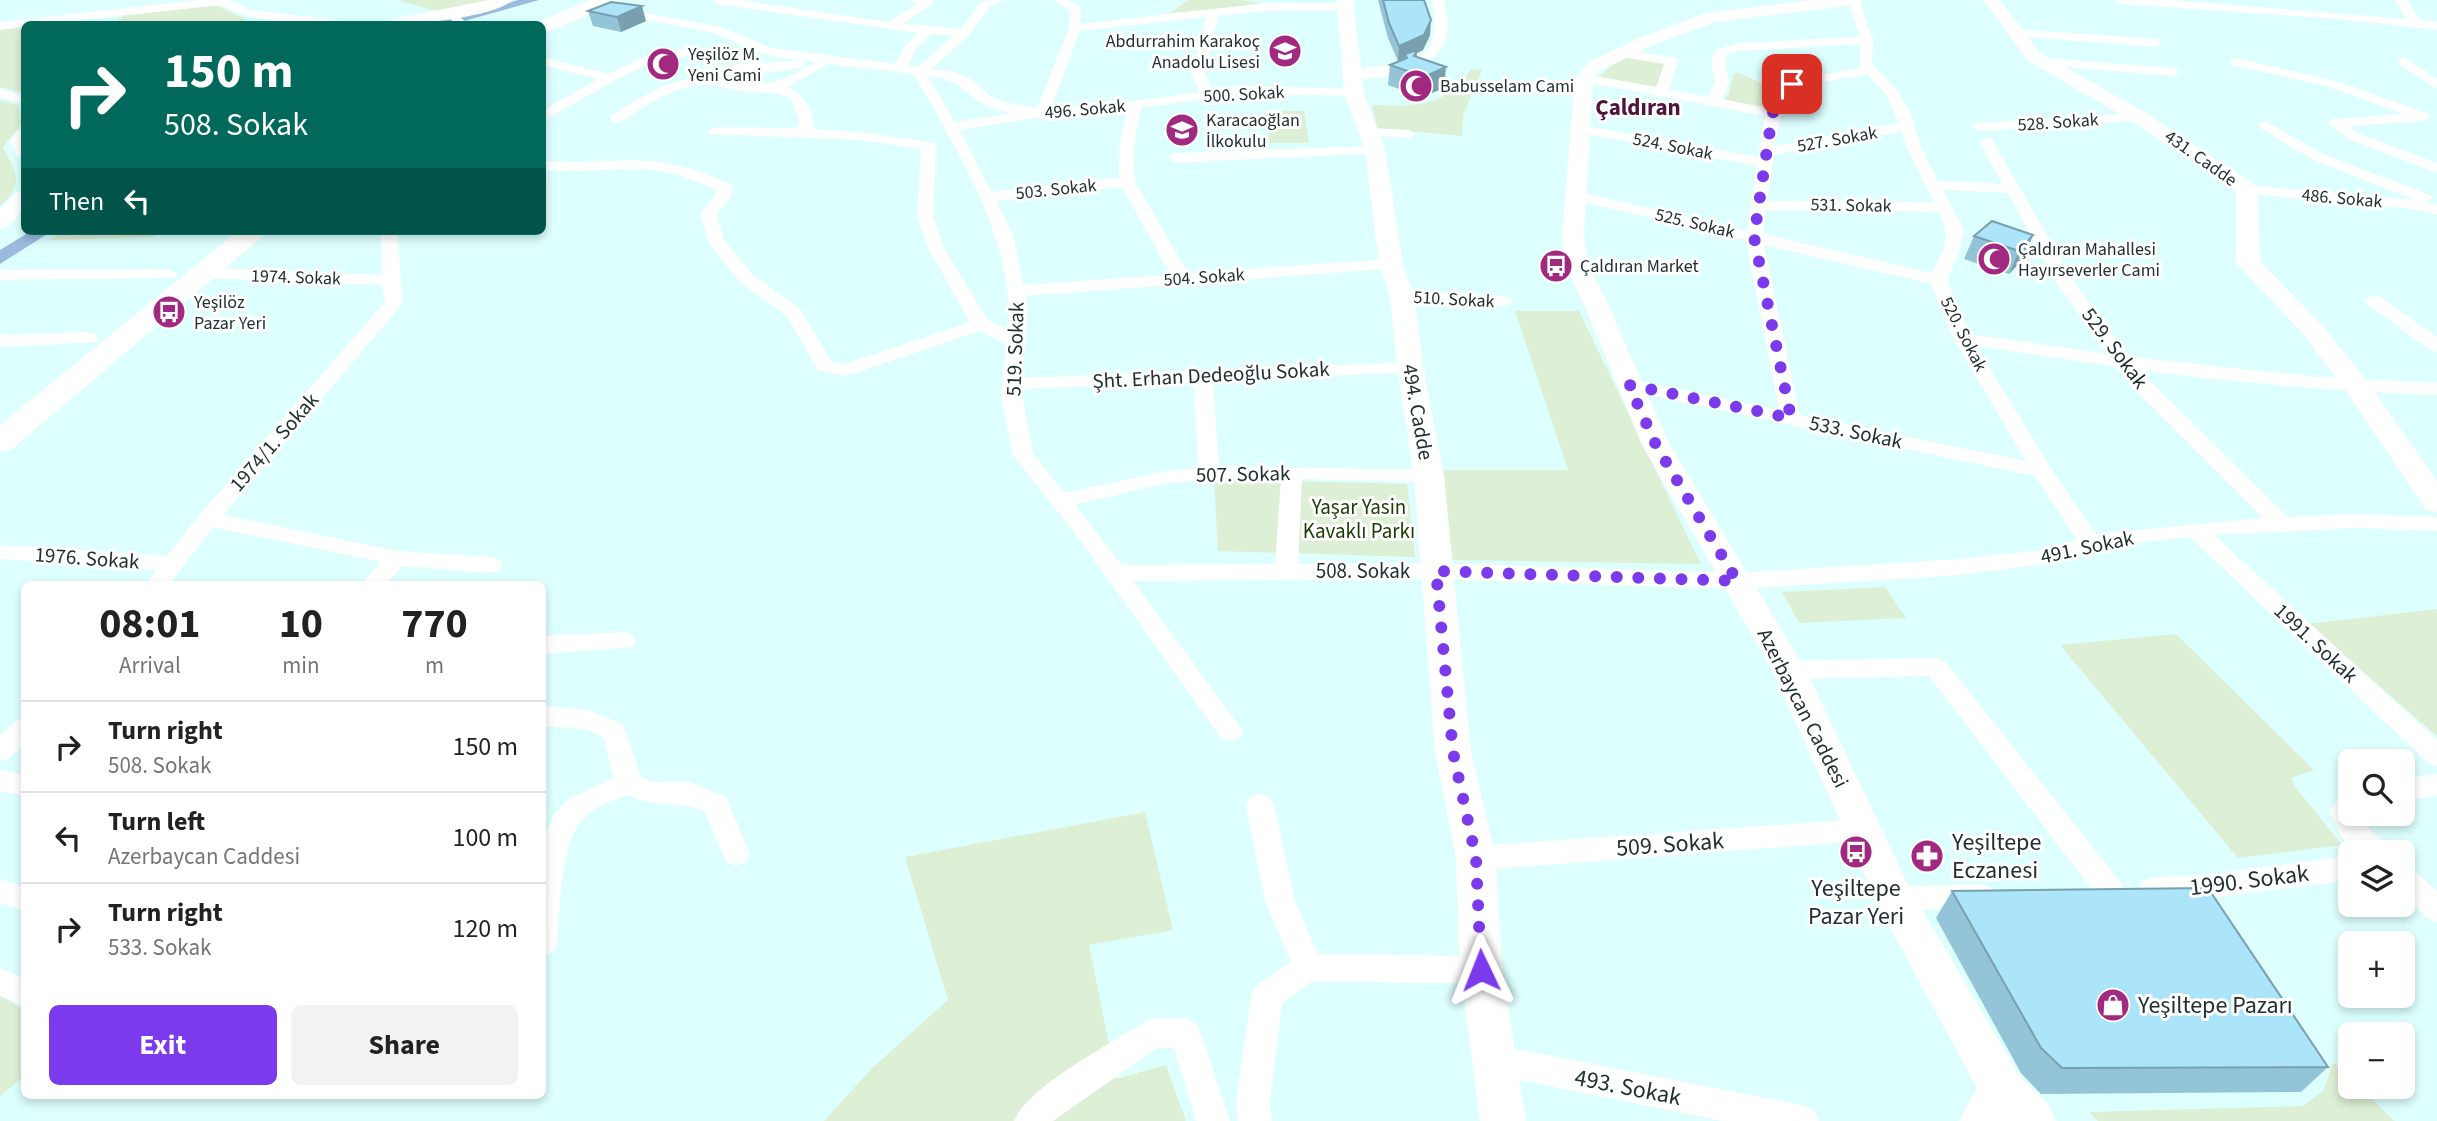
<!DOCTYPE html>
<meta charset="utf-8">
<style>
:root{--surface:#fff;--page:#f2f2f2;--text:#222;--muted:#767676;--line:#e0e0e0;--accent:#7c3aed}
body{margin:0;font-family:"Source Sans 3",sans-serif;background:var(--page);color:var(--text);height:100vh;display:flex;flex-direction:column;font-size:26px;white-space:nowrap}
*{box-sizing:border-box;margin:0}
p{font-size:23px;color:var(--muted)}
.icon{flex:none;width:38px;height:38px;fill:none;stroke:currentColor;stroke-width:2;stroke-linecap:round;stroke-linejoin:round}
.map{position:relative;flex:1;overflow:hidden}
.details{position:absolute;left:21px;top:581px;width:525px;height:518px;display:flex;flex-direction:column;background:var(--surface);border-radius:10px;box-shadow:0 4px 10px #0003}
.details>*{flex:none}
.guide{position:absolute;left:21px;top:21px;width:525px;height:214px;border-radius:10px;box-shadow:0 4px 10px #0003;background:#00695c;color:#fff;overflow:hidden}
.controls{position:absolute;left:2338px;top:749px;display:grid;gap:14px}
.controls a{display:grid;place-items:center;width:77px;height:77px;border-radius:10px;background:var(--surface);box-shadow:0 4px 10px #0003;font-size:35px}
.pin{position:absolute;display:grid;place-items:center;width:60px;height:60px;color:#fff;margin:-30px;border-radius:14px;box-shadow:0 4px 10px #0006}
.me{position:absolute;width:77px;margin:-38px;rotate:358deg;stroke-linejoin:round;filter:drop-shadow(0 0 5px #0008)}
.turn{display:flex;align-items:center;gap:24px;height:147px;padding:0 28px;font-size:32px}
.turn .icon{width:91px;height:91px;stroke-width:2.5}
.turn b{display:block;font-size:49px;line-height:60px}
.then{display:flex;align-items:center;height:66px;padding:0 28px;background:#0003;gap:14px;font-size:26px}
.eta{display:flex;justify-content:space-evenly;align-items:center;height:119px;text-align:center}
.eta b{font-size:42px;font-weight:700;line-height:49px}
.cta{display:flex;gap:14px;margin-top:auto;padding:14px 28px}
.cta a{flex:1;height:80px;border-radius:10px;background:var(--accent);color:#fff;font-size:28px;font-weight:700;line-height:80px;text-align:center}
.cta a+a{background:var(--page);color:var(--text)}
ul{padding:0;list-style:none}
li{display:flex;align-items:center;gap:21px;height:91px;padding:0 28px;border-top:2px solid var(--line)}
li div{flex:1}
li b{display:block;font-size:26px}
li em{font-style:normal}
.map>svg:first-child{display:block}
.green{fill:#ddefd5}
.water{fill:#9bbae0}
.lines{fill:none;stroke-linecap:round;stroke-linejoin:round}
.street{fill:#fff;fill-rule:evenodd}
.secondary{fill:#fff;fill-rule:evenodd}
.highway{fill:#fff;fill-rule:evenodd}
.wall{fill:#94c4d7}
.shaded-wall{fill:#78a0af}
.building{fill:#ace4fa;stroke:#78a0af;stroke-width:2}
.route{stroke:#7c3aed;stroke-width:12;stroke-dasharray:0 21.6}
.labels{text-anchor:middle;stroke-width:6;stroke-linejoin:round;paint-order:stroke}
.far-poi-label{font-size:18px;fill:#213131;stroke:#fff;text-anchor:start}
.far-street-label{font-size:18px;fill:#213131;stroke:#fff}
.street-label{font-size:21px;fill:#213131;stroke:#fff}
.park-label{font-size:21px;fill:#183c01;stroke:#fff}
.far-district-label{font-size:23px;font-weight:bold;fill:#4e143c;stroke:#fff}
.near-poi-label{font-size:24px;fill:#213131;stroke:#fff;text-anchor:start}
.near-street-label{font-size:24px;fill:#213131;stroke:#fff}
</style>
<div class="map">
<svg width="2437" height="1121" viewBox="0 0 2437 1121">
<rect width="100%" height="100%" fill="#ddfffe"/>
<g class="green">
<path d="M396 0H492L437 11Z"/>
<path d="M1188 0H1241L1269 5 1170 13Z"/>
<path d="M212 4 248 20 228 24H107H116L124 14Z"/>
<path d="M24 26V93L0 87V29Z"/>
<path d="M1630 56 1665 62 1657 88 1598 78 1611 66Z"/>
<path d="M1471 69 1482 70 1463 115 1462 136 1377 128 1372 105C1415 106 1444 109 1471 69Z"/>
<path d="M1737 72 1768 86 1763 107 1756 108 1723 101 1729 94 1733 75Z"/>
<path d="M0 100 18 105 21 124 3 147C16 173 25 184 0 206Z"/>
<path d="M1266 111H1304L1309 143H1269Z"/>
<path d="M63 231H165L153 237 50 240Z"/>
<path d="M1515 311H1579L1701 564 1452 560 1442 470H1568Z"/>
<path d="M1214 479 1407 484 1415 557 1218 551Z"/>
<path d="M1885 587 1906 618 1799 623 1782 592Z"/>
<path d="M2437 609V736L2308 624Z"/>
<path d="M2176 634 2314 770 2291 778 2296 788 2342 845 2238 858 2060 645Z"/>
<path d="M1145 812 1173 930 1089 945 1116 1079 1166 1065 1186 1121H824L871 1069 948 1000 905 857Z"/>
<path d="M0 995 24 1010V1076L0 1096Z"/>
<path d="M2333 1062 2350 1079V1087H2359L2395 1121H2098L2089 1112 2303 1106 2323 1091Z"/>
</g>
<g class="water">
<path d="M518 0H539L457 23 414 24 477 13Z"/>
<path d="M31 231H52L0 264V250Z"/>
</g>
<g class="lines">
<g class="street">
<path d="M199 0H230L250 10 338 20 344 24C305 28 257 23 221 5L46 24H24V27L0 30V22Z"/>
<path d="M711 0H741L888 22 917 4 909 0H933L932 5 903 23 961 29 982 1 1005 0 990 7 968 36 931 69 955 72 971 79 992 97 1003 102 1037 108 1069 28 1070 11 1054 0H1068L1080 7 1081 24 1266 3H1349V9L1345 10 1266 11 1218 16 1205 73 1212 90 1238 86 1354 89 1359 90V96L1238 94 1141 108 1133 150 1135 182 1188 273 1391 259 1397 260 1400 264 1397 268 1026 296 1028 307 1022 378 1417 362 1420 366 1417 370 1410 372 1213 381 1219 466 1429 470 1436 471 1440 476 1436 481 1429 482 1302 479 1298 564 1435 563 1737 573 1959 559 2043 550 2077 540 2035 476 1629 391 1619 385 1629 379 1779 410 1746 240 1570 199 1568 196 1576 191 1747 231 1757 166 1581 133 1574 129 1581 125 1758 157 1765 116 1584 82 1577 78 1584 74 1656 87 1664 64 1616 56V50L1621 49 1676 58 1678 61 1669 90 1709 97 1715 81 1711 64 1715 50 1738 43 1860 37 1848 1 1859 0 1873 40 1872 64 1897 90 1911 114 1921 148 1938 181 2002 184 1980 142 1987 138 1992 139 2073 281 2130 357 2318 377 2437 383V395C2337 391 2238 383 2139 370L2287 517 2356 514 2437 517V531L2356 528 2214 535 2437 740V766L2428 763 2190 537 2106 546 2044 564 1959 575 1737 589 1435 579 1133 581 1243 731 1239 738 1230 741 1221 738 1083 544 1013 455 1001 396 1006 344 980 331 846 376 818 370 787 316 741 283 710 245 700 214 715 196 717 190C697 181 676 173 653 170 616 166 580 175 542 169V160C579 165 615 158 652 161 679 163 706 173 731 185L733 188 731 197 716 215 724 240 753 275 800 309 832 362 845 364 970 322 929 250 917 216 921 149 860 140 710 134 708 131 715 127 798 128 799 121 791 99C773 90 768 94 749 92 735 91 721 85 706 85 675 85 646 106 621 122H611V116C638 99 667 80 700 77 715 76 729 81 744 83 770 88 793 76 815 62L769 56 714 33 612 13V7L721 27 772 48 895 64 906 44 919 33 717 4ZM1206 17 1191 73 1199 92 1135 101 1051 108 1080 31ZM932 34 953 36 917 67 908 66 916 49ZM1860 44V68L1792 80 1774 88 1767 108 1722 99 1729 81 1725 64 1726 55 1739 51ZM829 64 914 74C956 148 1016 243 1008 330L988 320 945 250 933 216 936 146 934 143 860 132 813 129C814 109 804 95 787 87ZM1867 74 1886 95 1899 123 1775 146 1785 93 1796 87ZM928 76C963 81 958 89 984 104 992 109 1002 111 1012 113L955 122ZM1127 110 1119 150V178L991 192 960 130 1042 117ZM1902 131 1907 148 1934 202 1767 201 1774 155ZM1122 187 1171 275 1023 285 1013 235 996 201ZM1943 190 2008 193 2056 282 2108 354 1969 334 1947 280 1960 249 1964 230ZM1826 209 1939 212C1952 239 1945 247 1932 273L1763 234 1766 211ZM1764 245 1931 284 1953 338 2026 461 1800 415ZM1976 346 2118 367 2132 387 2263 518 2096 534 2052 470ZM1194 382 1198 468 1166 471 1065 493 1033 454 1021 389ZM1239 477 1281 478 1275 564 1122 565 1075 505 1166 483Z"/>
<path d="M1432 0H1444C1446 12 1450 26 1446 39 1436 70 1377 83 1348 77V71C1399 60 1445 74 1432 0Z"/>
<path d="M2115 0H2170L2406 19 2395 0H2407L2420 20 2437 22V30L2339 19 2121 4Z"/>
<path d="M452 10 468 24H455L446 14Z"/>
<path d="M2015 29 2156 39 2162 43 2156 47 2011 36V30Z"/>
<path d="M694 47 699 48V54L654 62 631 72 542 121V111L598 79 542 65V57L608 74 646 56Z"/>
<path d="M2404 57 2437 79V89L2399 64V58Z"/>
<path d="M2044 58 2174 68 2181 72 2174 76 2039 65 2037 62Z"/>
<path d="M2236 58 2336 81 2429 114 2431 117 2424 121 2349 126 2360 134 2437 163V173L2350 140 2327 123 2334 119 2404 114 2327 86 2231 65 2229 62Z"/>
<path d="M799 60 804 61V67C785 71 715 81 701 70 708 65 783 62 799 60Z"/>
<path d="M0 89 24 96V104L0 97Z"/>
<path d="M2139 113 2146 117 2144 120 1978 131 1971 127 1978 123Z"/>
<path d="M2265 121 2323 154 2430 195 2432 198 2425 202 2437 205V215L2412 209 2241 193 2239 190 2241 187 2247 185 2415 200 2313 160 2260 128 2258 125Z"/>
<path d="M1370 128 1409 130 1416 134 1409 138 1365 135 1363 132 1365 129Z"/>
<path d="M1375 146 1380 147 1382 150 1380 153 1176 163 1168 158 1176 153Z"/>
<path d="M381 231H397L403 303 223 515 398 551 491 557 499 560 502 565 499 570 491 573 403 566 385 584H361L381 562 213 527 170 584H147L156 570 0 559V545L167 556 200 514 385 302 382 285 204 278 195 273 204 268 382 275Z"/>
<path d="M169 269 178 274 175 278 0 280V270Z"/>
<path d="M1402 291 1505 296 1514 301 1505 306 1396 300 1393 296Z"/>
<path d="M2373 295 2379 296 2437 337V352L2430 350 2367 304 2364 300Z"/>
<path d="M89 332 96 334 98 338 96 342 0 347V335Z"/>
<path d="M624 632 633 635 636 641 633 647 542 654V636Z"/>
<path d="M1936 658 1945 661 2120 882 2125 891 2120 900 2110 903 2100 900 1929 676 1789 679 1780 676 1777 670 1780 664 1789 661Z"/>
<path d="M542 706 588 710 623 724 641 777 652 782H689L726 797 750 854 746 862 736 866 726 862 705 812C676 799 656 809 628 795 611 801 592 807 581 821 560 847 560 910 557 943L553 952 542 956 544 837 554 815 568 799 614 778 603 737 585 729 542 726Z"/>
<path d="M24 719V744L9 758 0 761V735L15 722Z"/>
<path d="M0 770 24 775V795L0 792Z"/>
<path d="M2437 774V796L2403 801V779Z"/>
<path d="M1260 794 1270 797 1274 805 1295 901 1318 954 1481 956 1492 960 1496 970 1492 980 1481 984 1313 981 1282 1003 1270 1102 1272 1121H1238L1236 1102 1251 996 1256 986 1291 962 1265 901 1246 805 1250 797Z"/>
<path d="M2350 794V814H2358C2365 829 2383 837 2390 852H2357L2342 838 2329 811 2340 797Z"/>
<path d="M1863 819 1873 822 1877 830 1873 838 1863 841 1476 870 1466 866 1462 858 1466 850 1476 846Z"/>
<path d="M2350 856V880L2193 900 2154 901 2144 898 2139 889 2144 880 2154 877 2193 876Z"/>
<path d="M2403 866 2413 870 2437 891V922L2427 918 2403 896Z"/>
<path d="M0 879 24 887V911L0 903Z"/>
<path d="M1980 884 1990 887 1995 896 1990 905 1980 908 1895 911 1885 908 1880 899 1885 890 1895 887Z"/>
<path d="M0 968 24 978V1006L0 996Z"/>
<path d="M1185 1018 1196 1023 1201 1033 1230 1121H1196L1174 1048H1157L1053 1121H1014C1029 1086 1107 1046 1141 1024L1152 1019Z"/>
<path d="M1496 1045 1802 1105 1814 1110 1819 1121H1722L1496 1075 1485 1071 1480 1060 1485 1049Z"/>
</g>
<g class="secondary">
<path d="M489 0H512C497 17 407 26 383 24L392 19Z"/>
<path d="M1337 0H1353L1364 93 1385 150 1403 264 1414 296 1423 366 1444 476 1471 752 1496 858 1502 970 1526 1121H1480L1460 970 1456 858 1435 752 1414 476 1397 366 1390 296 1379 264 1365 150 1344 93Z"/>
<path d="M1813 0H1863L1855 5 1715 22 1653 45 1601 70 1593 79 1584 236 1589 267 1607 302 1670 445 1806 670 1910 889 2019 1075 2049 1105 2056 1121H1959L1977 1088 1881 911 1772 670 1642 445 1583 302 1565 267 1562 236 1574 86 1575 78 1589 62 1641 37 1706 13Z"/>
<path d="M1984 0H2000L2039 52 2146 113 2255 185 2258 190 2260 261 2321 324 2367 381 2437 481V512L2426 510 2347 392 2303 334 2236 263V192L2132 121 2027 60Z"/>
<path d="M24 129V158L17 156 10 140 17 131Z"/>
<path d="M24 190V209L8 227 0 229V209L16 192Z"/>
</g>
<g class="highway">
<path d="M590 0H618L615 4 549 31 542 33V24H533Z"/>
<path d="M238 231H269L12 449 0 452V425Z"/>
</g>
</g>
<g class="wall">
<path d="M1378 0H1424L1430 35 1423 50 1417 53 1416 57 1444 88 1422 97 1388 85 1390 65 1398 61 1388 38Z"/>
<path d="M588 11 646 21 621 32 593 26Z"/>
<path d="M2033 235 2023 259 2009 274 1964 259 1974 236Z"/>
<path d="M1952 891 2328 1067 2301 1092 2041 1094 2021 1073 1936 918Z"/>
</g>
<g class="shaded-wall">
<path d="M642 6 646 21 621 32 617 17Z"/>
<path d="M1431 20 1430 35 1423 50 1417 53 1415 70 1405 54V58L1398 61 1399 46Z"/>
<path d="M1446 67 1444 88 1422 97 1424 77Z"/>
<path d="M2033 235 2023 259 2009 274 2019 251Z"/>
</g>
<g class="building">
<path d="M1383 0H1424L1431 20 1424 35 1399 46 1389 23Z"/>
<path d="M611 2 642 6 617 17 588 11Z"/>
<path d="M1417 50 1414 56 1446 67 1424 77 1390 65 1407 58 1405 54Z"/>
<path d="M1992 221 2033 235 2019 251 1974 236Z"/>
<path d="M2208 888 2328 1067 2062 1068 2041 1048 1952 891Z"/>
</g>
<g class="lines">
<path class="route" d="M1481 970 1476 858 1453 752 1436 571 1737 581 1656 445 1629 385 1791 418 1754 237 1772 116 1779 91 1792 84"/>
</g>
<defs>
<symbol id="school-disc" viewBox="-11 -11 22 22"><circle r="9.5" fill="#a22980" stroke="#fff"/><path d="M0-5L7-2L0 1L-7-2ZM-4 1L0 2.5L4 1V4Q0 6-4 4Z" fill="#fff"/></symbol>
<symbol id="mosque-disc" viewBox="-11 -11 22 22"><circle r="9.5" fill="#a22980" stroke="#fff"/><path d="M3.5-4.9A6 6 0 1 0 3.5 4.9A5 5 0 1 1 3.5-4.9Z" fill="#fff"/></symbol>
<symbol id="bus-disc" viewBox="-11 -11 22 22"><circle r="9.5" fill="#a22980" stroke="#fff"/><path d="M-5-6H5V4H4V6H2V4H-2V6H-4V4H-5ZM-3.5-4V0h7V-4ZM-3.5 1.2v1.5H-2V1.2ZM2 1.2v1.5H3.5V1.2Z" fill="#fff"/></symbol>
<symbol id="pharmacy-disc" viewBox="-11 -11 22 22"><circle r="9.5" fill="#a22980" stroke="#fff"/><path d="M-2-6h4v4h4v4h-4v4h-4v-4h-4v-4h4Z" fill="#fff"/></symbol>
<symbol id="shop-disc" viewBox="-11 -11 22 22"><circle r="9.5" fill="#a22980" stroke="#fff"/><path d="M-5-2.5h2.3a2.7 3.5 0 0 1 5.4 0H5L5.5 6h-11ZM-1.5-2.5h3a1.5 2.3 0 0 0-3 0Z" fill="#fff"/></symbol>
</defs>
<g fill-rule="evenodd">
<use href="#school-disc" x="1266" y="32" width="38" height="38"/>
<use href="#mosque-disc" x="644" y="45" width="38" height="38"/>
<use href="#mosque-disc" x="1397" y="67" width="38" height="38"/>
<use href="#school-disc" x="1163" y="111" width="38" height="38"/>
<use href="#mosque-disc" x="1975" y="240" width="38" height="38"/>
<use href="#bus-disc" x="1537" y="247" width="38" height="38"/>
<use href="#bus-disc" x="150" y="293" width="38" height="38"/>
<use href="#bus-disc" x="1837" y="833" width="38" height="38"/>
<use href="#pharmacy-disc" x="1908" y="837" width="38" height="38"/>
<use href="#shop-disc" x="2094" y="986" width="38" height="38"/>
</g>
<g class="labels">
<g class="far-poi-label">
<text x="1260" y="47" text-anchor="end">Abdurrahim Karakoç<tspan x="1260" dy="21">Anadolu Lisesi</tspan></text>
<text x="688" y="60">Yeşilöz M.<tspan x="688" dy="21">Yeni Cami</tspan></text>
<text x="1440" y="92">Babusselam Cami</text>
<text x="1206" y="126">Karacaoğlan<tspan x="1206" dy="21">İlkokulu</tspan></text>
<text x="2018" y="255">Çaldıran Mahallesi<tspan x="2018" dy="21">Hayırseverler Cami</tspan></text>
<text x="1580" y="272">Çaldıran Market</text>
<text x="194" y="308">Yeşilöz<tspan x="194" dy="21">Pazar Yeri</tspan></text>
</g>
<g class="far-street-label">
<text transform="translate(1244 94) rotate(-3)" y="6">500. Sokak</text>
<text transform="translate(1085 109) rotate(-5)" y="6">496. Sokak</text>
<text transform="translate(2058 122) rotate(-4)" y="6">528. Sokak</text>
<text transform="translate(1837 139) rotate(-10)" y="6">527. Sokak</text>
<text transform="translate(1673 146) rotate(11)" y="6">524. Sokak</text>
<text transform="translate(2201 158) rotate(35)" y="6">431. Cadde</text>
<text transform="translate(1056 189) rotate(-6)" y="6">503. Sokak</text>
<text transform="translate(2342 198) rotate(5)" y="6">486. Sokak</text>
<text transform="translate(1851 205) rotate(1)" y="6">531. Sokak</text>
<text transform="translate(1695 223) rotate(13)" y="6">525. Sokak</text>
<text transform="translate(296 277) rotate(2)" y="6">1974. Sokak</text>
<text transform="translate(1204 277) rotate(-4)" y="6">504. Sokak</text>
<text transform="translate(1454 299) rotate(3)" y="6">510. Sokak</text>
<text transform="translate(1964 334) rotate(63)" y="6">520. Sokak</text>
</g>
<g class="street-label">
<text transform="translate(2115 348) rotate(53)" y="7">529. Sokak</text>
<text transform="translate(1015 349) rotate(-88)" y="7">519. Sokak</text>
<text transform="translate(1211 375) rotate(-3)" y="7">Şht. Erhan Dedeoğlu Sokak</text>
<text transform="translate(1418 412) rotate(80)" y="7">494. Cadde</text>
<text transform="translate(1856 432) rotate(12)" y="7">533. Sokak</text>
<text transform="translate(274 442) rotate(-49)" y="7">1974/1. Sokak</text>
<text transform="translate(1243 474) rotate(-1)" y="7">507. Sokak</text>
<text transform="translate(2087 547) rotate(-12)" y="7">491. Sokak</text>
<text transform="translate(87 558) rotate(4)" y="7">1976. Sokak</text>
<text x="1363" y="578">508. Sokak</text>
<text transform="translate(2316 643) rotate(43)" y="7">1991. Sokak</text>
<text transform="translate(1803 708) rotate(63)" y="7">Azerbaycan Caddesi</text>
</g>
<g class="park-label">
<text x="1359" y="514">Yaşar Yasin<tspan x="1359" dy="24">Kavaklı Parkı</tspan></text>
</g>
<g class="far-district-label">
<text x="1638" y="115">Çaldıran</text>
</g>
<g class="near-poi-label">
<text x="1952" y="850">Yeşiltepe<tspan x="1952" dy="28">Eczanesi</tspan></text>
<text x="1856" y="896" text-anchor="middle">Yeşiltepe<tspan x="1856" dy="28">Pazar Yeri</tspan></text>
<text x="2138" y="1013">Yeşiltepe Pazarı</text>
</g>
<g class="near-street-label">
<text transform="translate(1670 844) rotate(-4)" y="8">509. Sokak</text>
<text transform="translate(2249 880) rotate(-7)" y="8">1990. Sokak</text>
<text transform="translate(1628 1087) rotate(11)" y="8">493. Sokak</text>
</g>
</g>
</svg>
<div class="controls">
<a><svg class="icon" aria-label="search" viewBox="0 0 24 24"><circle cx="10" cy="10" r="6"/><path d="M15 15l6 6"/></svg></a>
<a><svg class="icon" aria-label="layers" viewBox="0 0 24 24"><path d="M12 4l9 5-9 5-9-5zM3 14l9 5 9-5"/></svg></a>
<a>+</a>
<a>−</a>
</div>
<div class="pin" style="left:1792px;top:84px;background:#d93025"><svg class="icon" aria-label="arrive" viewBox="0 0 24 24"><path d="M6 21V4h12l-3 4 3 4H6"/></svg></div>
<svg class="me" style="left:1481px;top:970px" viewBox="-20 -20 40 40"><path d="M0-17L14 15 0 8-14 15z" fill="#7c3aed" stroke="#fff" stroke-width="4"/></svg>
<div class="guide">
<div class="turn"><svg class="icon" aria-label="right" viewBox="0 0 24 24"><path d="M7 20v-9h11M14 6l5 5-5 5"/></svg><div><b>150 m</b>508. Sokak</div></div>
<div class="then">Then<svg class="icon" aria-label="left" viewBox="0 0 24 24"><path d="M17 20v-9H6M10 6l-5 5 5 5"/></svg></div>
</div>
<section class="details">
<div class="eta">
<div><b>08:01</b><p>Arrival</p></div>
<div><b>10</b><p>min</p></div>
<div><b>770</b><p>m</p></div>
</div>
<ul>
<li><svg class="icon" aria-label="right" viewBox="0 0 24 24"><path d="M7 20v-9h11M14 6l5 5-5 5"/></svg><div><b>Turn right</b><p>508. Sokak</p></div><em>150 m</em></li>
<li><svg class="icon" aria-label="left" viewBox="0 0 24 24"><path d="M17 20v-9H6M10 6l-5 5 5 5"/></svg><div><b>Turn left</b><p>Azerbaycan Caddesi</p></div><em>100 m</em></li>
<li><svg class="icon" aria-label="right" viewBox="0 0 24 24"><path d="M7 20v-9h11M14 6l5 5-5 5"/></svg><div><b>Turn right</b><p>533. Sokak</p></div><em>120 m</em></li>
</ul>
<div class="cta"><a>Exit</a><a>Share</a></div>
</section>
</div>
